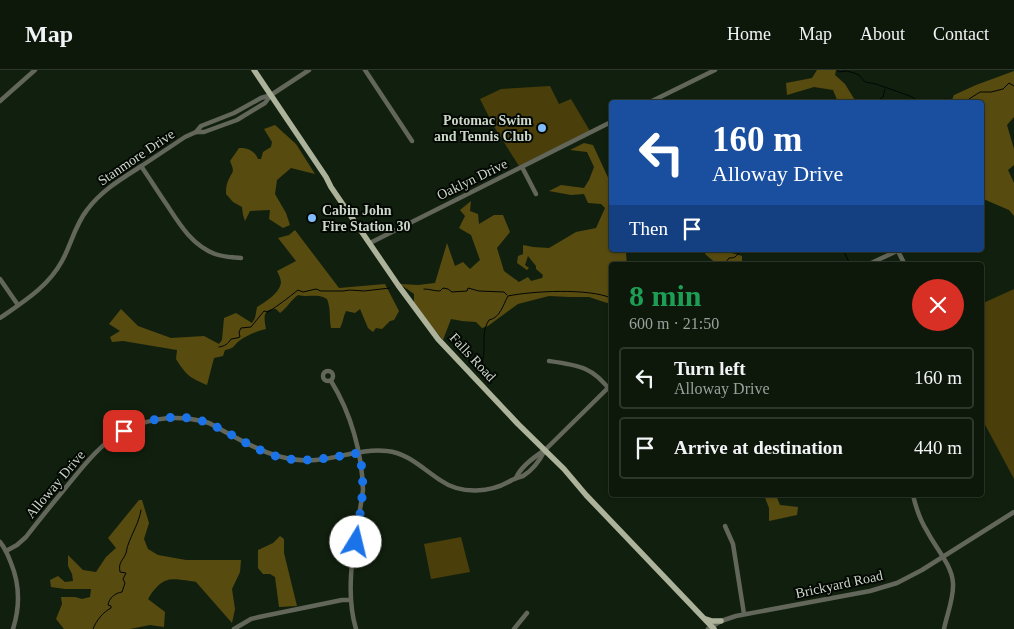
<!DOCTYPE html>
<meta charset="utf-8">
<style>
:root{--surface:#0d180a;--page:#1b2518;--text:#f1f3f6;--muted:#9aa09c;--line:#2d372b}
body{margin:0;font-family:Georgia,serif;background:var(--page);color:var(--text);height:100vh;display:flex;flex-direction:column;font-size:19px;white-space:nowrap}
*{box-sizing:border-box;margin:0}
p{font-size:16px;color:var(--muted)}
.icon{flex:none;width:28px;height:28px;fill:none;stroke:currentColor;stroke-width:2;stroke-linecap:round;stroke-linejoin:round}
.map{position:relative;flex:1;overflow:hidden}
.drawer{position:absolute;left:609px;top:192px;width:375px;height:235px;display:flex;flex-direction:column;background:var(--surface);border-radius:5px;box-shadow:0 1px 4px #0004,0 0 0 1px var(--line)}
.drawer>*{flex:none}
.hud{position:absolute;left:609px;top:30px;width:375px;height:152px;border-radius:5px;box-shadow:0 1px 4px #0004,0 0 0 1px var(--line);background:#1a4fa0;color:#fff;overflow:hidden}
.pin{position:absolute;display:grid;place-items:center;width:42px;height:42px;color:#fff;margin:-21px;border-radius:10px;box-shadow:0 2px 8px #0006}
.me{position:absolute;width:55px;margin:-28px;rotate:9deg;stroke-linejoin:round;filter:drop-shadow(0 0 4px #0008)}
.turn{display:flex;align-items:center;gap:18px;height:105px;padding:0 20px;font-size:22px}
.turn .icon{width:65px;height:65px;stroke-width:2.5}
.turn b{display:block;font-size:35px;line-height:42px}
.then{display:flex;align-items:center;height:48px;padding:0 20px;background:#0003;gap:10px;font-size:19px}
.round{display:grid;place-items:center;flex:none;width:52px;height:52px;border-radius:26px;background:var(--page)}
.overview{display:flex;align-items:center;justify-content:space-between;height:85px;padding:0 20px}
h1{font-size:30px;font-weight:700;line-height:38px;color:#1e9e55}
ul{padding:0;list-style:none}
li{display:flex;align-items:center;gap:15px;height:62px;margin:0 10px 8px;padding:0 10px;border:2px solid var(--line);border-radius:5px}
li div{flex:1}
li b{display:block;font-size:19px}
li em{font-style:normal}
header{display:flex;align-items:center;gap:30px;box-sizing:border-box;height:70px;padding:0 25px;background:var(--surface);border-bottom:1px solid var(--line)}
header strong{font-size:24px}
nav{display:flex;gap:28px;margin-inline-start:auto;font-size:18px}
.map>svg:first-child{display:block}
.green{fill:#4a3e0a}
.forest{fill:#584b10}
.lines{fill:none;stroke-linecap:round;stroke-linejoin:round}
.stream{stroke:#000605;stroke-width:1}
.minor{stroke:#63665a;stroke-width:4.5}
.major{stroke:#adb29a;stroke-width:5.5}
.route{stroke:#1a73e8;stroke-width:9;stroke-dasharray:0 16.2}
.poi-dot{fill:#81bdfa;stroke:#030803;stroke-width:2}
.labels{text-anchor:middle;stroke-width:4;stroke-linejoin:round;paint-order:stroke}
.poi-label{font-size:14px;font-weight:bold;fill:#ccd6c9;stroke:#030803;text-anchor:end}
.street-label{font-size:14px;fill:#ccd6c9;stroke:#030803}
</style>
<header>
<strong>Map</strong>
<nav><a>Home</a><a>Map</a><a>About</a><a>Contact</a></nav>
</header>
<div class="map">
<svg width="1014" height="559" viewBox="0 0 1014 559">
<rect width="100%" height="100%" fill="#11200e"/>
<g class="green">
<path d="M550 16 559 34 571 29 590 61 519 96 493 55 480 29 501 19Z"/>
<path d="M1014 219V409L981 347V234Z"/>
<path d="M461 467 470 502 431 509 424 474Z"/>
</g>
<g class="forest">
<path d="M817 0H836L835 5 845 14 856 32H838L833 20 814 17 787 25 786 13 812 8Z"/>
<path d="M1014 1V47L1007 55 1014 79V95L1008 100 1014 113V146L1009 140 981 128V32H951L954 25 976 15Z"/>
<path d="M275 55 296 74 315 104 291 98 277 110 275 124 286 143 290 155 283 158 269 149 270 140 250 141 245 151 243 145 242 137 233 132 226 124C226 120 226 115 228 111 233 100 235 103 230 91L239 78C248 78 254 80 258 89H261L263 82 271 77 272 72 264 59Z"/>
<path d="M584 73 593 75 611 114V121L610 124 611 125V180H633L626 183 627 195H611V234L604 232 589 227H570L549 226 518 234 488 256 482 258 476 252 462 251 451 249 443 270 414 234V224L400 214 418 215 435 213 447 173 455 196 463 192 470 199 480 190 471 165 459 158 465 146 460 140 471 131 470 141 478 144 479 154 494 145H503L510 162 497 178 504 201 519 212 528 207 531 211 542 208 543 205 536 199V196L528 186 525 195 529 198 527 200 517 193 518 186 523 184V175L533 177 549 178 576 162 596 158 605 138 601 134 588 133 584 124 571 125 549 121 561 115 584 118 589 110 594 97 587 82 570 80Z"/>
<path d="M295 160 339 218 385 214 399 241 394 250 390 251 382 259 376 258 373 262 368 258 360 239 355 243 346 241C343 247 343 253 340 258H331C329 247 331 239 327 229 316 223 309 228 298 225 291 230 287 238 280 243L276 239C262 238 264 249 266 259 257 261 247 265 239 271 232 277 235 278 225 280L223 286 214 288 207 315C190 308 186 305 176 289L177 280 123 271 112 272 110 267 120 261 109 254 121 239 138 256 171 268 204 266 219 274 222 270 224 248 236 243 252 253 255 248 257 237C265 232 279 224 281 213 281 209 279 205 277 201L296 191 278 168 289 165Z"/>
<path d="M706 180H726L728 182 742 186V195H718L705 184Z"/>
<path d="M764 425H776L780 435 798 437 797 445 769 451V438Z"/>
<path d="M139 430H142L149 453 144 469 148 479 158 485 186 490H241L240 502 232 519 235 539 232 553 196 512C190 511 173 508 168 510 159 512 152 522 148 529L165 542 164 557 150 555 130 559H64L56 549 62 534 61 527H75L82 529 90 527 91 519H65L51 517 50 510 58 506 65 512 73 511 72 504 68 496V485L83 500 96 502 106 487 116 478 108 468Z"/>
<path d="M280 466 284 469V483L297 536 279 537 275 507 270 504H263L258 498V480L273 473Z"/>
</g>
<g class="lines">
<g class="stream">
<path d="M837 0 839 2 847 1 854 3 859 5 865 12 876 14 910 26 920 32"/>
<path d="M876 32 883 27 885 19"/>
<path d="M937 32 946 29 957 32"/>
<path d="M961 32 966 31 980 22H991L1003 19 1009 13 1014 16"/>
<path d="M843 180 850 194"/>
<path d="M724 195 729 188C736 188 737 186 740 180"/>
<path d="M424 219C430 219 434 221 440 221L443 218 448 219 452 222 467 221 468 218 479 221 504 222 507 225"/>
<path d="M219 277C225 276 228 274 231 269L237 268 240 267 239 262 241 258 251 257 264 241 268 242C279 235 288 228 298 220L303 222 316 219 321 221H343L350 220 364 221 390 218"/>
<path d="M481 301C482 293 484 286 484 279 484 269 483 259 489 250 500 248 503 235 508 226 532 221 589 218 611 228"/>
<path d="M93 559C96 551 103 542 111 538V536L108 535C109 528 115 523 122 522L125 513 123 509 126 503 120 502C118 492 123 491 126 483 127 480 127 477 128 475 132 463 139 453 141 440"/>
</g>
<g class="minor">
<path d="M365 0 412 71"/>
<path d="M0 31 35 0"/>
<path d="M650 32 715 0"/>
<path d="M196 62 201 56 234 43 261 28 271 25 309 0"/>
<path d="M141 96C150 109 158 122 167 135 180 155 192 175 215 184 223 187 232 187 241 188"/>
<path d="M522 97 536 124"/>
<path d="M370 173 611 52"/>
<path d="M898 181 905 195"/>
<path d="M867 195 899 180"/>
<path d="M0 209 18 235"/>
<path d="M0 248C23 232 48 217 62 191 71 175 75 155 87 140 101 121 121 109 140 97 155 87 170 77 185 67L196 62H204L237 50 265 33 271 25"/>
<path d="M549 291C578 295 594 297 611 322"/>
<circle cx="328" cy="306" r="5"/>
<path d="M331 311C351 343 362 383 363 420 357 464 343 516 356 559"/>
<path d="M516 408C521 396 534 387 545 380L611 315"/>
<path d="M913 425C916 438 920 450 927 461 935 477 952 495 953 513 954 528 947 544 944 559"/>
<path d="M725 456 733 474 744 544"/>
<path d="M0 472C5 478 8 485 11 493 20 515 20 537 13 559"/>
<path d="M6 481 17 475 26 467C39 450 53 433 67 416 80 400 94 382 111 369 140 348 175 343 209 353 243 371 276 394 316 390 338 388 364 378 387 381 408 383 423 399 440 410 461 425 491 423 512 410 516 408 519 407 523 406 533 400 540 390 545 380"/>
<path d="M234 559 251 549 259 547 342 530H351"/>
<path d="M514 559 527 543"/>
<path d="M708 559 721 551 736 546 870 521 897 513 922 500 1014 442"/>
</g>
<g class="major">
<path d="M254 0 326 107 331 117 398 215 438 269 518 354 564 399 586 425 714 559"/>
<path d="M706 549 712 551H721"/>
</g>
</g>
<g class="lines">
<path class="route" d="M124 361C150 347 183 342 210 354 233 364 254 380 279 387 306 394 332 387 359 383 367 415 360 440 356 472"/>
</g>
<g class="poi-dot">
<circle cx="542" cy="58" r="5"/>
<circle cx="312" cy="148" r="5"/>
</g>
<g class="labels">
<g class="poi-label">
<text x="532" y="55">Potomac Swim<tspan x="532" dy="16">and Tennis Club</tspan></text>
<text x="322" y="145" text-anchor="start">Cabin John<tspan x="322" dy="16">Fire Station 30</tspan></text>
</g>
<g class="street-label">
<text transform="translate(136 87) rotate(-34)" y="5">Stanmore Drive</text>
<text transform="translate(472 109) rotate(-26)" y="5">Oaklyn Drive</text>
<text transform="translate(473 287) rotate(47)" y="5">Falls Road</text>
<text transform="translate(55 414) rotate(-50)" y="5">Alloway Drive</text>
<text transform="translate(839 514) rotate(-12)" y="5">Brickyard Road</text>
</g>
</g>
</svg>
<div class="pin" style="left:124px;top:361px;background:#d93025"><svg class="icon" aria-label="arrive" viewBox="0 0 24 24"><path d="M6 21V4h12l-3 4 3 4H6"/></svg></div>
<svg class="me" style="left:356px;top:472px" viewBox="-20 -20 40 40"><circle r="19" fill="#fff"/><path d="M0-13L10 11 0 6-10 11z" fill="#1a73e8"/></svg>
<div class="hud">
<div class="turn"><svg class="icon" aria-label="left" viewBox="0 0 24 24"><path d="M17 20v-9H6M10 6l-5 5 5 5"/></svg><div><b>160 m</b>Alloway Drive</div></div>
<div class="then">Then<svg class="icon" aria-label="arrive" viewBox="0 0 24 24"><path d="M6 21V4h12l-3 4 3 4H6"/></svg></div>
</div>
<section class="drawer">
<div class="overview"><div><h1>8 min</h1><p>600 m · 21:50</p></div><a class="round" style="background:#d93025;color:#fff"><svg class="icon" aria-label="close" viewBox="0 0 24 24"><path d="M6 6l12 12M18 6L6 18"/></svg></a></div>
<ul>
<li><svg class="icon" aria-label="left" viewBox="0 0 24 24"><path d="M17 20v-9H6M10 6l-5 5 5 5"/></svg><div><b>Turn left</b><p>Alloway Drive</p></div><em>160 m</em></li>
<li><svg class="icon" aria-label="arrive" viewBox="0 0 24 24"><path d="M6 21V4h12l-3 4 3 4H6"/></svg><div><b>Arrive at destination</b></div><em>440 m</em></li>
</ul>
</section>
</div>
